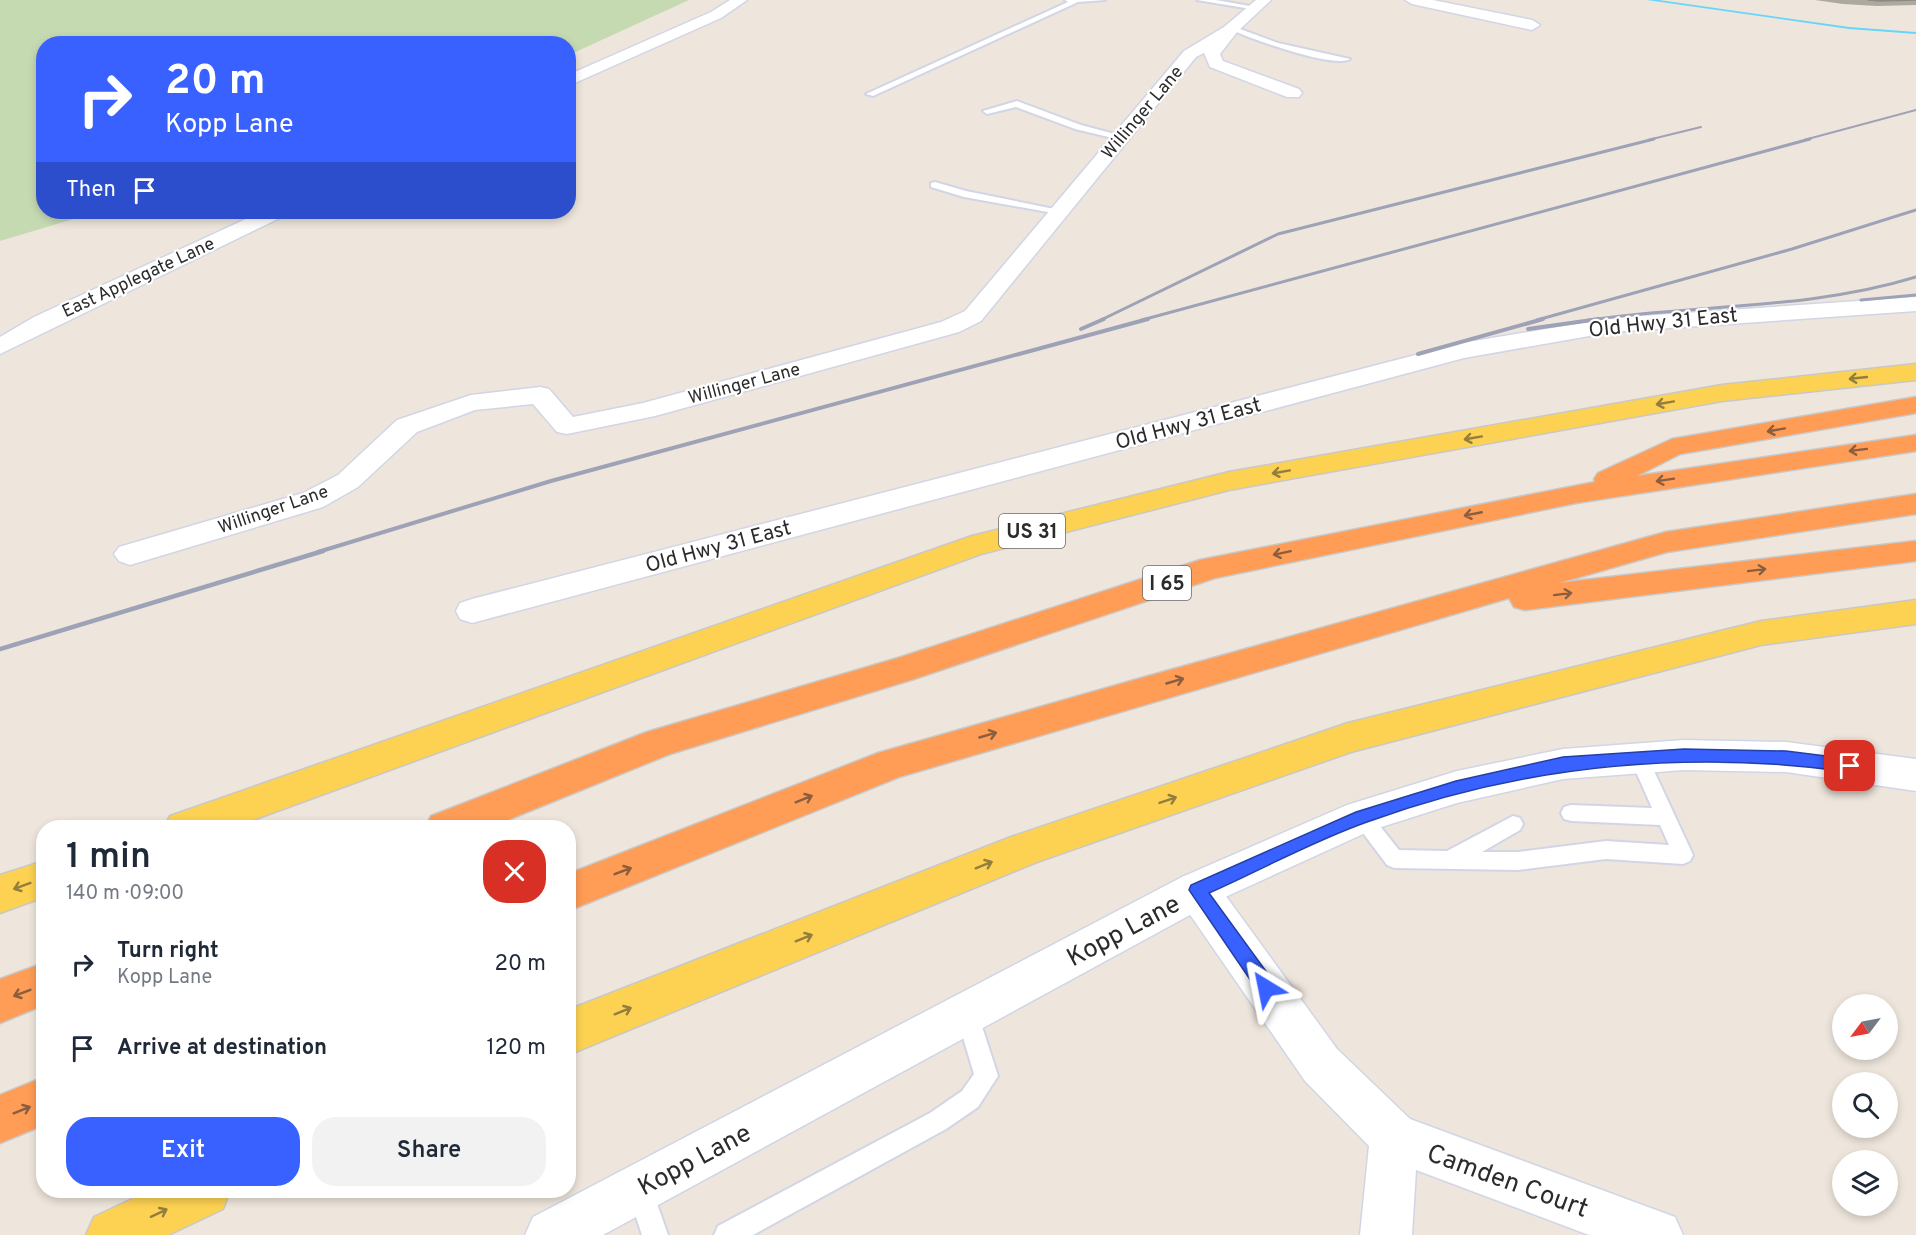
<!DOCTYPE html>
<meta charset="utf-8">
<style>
:root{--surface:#fff;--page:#f2f2f3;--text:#1f2937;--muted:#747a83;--accent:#3861ff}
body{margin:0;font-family:Overpass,sans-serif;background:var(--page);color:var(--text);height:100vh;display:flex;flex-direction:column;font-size:22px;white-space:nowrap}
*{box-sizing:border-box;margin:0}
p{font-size:20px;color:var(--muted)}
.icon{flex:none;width:33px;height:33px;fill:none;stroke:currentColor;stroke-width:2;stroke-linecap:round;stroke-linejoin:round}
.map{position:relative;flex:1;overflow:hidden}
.drawer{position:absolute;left:36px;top:820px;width:540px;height:378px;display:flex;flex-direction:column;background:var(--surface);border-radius:24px;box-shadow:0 3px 9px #0003}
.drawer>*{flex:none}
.top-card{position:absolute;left:36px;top:36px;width:540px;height:183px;border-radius:24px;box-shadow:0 3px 9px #0003;background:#3861ff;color:#fff;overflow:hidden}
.needle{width:39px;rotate:238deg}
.controls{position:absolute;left:1832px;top:994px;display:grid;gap:12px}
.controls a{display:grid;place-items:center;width:66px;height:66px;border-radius:50%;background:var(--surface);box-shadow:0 3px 9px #0003;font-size:30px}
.pin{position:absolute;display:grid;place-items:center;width:51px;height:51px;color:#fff;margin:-26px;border-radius:12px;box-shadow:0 3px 9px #0006}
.me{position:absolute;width:66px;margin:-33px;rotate:325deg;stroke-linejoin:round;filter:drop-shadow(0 0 4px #0008)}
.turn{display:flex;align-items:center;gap:21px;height:126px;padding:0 30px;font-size:27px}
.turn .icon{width:78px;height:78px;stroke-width:2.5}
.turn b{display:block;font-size:42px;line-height:51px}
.then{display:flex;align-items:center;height:57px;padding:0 30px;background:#0003;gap:12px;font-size:22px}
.round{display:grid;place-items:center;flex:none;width:63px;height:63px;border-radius:24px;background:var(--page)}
.overview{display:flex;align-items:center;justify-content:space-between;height:102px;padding:0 30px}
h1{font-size:36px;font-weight:600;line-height:45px}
.action{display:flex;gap:12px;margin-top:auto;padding:12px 30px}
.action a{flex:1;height:69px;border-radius:24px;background:var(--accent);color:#fff;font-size:24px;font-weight:600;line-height:69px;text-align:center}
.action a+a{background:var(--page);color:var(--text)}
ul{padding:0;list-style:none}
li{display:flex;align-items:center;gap:18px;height:84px;padding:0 30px}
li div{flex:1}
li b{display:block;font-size:22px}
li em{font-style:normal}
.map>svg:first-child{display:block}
.cemetery{fill:#c6dab2}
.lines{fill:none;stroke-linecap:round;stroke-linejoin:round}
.stream{fill:#66d5f9;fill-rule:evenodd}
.lane-casing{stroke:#d1d5e5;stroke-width:4}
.street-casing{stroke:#d1d5e5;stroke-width:3}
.secondary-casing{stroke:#d1d5e5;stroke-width:3}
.primary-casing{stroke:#c8c8c8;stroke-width:3}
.highway-casing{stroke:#c8c8c8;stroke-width:3}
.lane{fill:#fff;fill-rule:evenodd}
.street{fill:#fff;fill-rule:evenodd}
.secondary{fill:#fff;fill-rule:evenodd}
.primary{fill:#fdd252;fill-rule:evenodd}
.highway{fill:#ff9c56;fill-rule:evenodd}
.rail-far3{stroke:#9ea2b7;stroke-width:2}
.rail-far2{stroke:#9ea2b7;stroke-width:3}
.rail-far1{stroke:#9ea2b7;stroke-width:4}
.rail{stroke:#9ea2b7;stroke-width:4.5}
.wall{fill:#ada9a1}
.building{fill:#c9c4bb;stroke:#8d8983;stroke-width:1.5}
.oneway{stroke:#947e3e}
.oneway2{stroke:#8a5e3e}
.route{fill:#3861ff;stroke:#243fa6;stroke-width:1.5}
.labels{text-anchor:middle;stroke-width:4.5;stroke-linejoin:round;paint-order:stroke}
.far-street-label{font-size:18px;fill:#2b2b2b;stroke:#fff}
.shield{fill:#fff;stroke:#6b6b6b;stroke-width:1.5}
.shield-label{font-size:20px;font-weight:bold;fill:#2b2b2b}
.street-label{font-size:21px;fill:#2b2b2b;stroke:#fff}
.near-street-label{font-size:26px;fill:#2b2b2b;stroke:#fff}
</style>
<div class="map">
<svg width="1916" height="1235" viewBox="0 0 1916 1235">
<rect width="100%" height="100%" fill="#eee6dc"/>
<path class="cemetery" d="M0 0H689L569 55 568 44H44V212H97L0 241Z"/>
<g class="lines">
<path class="stream" d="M1647 0H1659L1849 27 1916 32V34L1849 29Z"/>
<defs>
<g id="lane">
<path d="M1065 0H1105L1078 2 873 96 866 94 1068 2Z"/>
<path d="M1197 0H1216L1261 8 1257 10Z"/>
<path d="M1232 26 1278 43 1350 59C1334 69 1251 39 1232 30Z"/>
<path d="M1017 101 1081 125 1126 137 1121 140 1075 129 1016 107 987 114 983 111Z"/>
<path d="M935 182 966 191 1064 211 1059 214 964 197 931 187V183Z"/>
<path d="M1639 750 1646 753 1648 758 1693 855 1690 861 1683 864 1606 859 1518 870 1394 868 1387 865 1351 817 1354 811 1361 809 1368 811 1399 850 1447 851 1513 816 1520 818 1523 824 1520 830 1482 852H1518L1606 841 1669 845 1660 825 1571 821 1564 819 1561 813 1564 807 1571 805 1652 808 1630 758 1632 753Z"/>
<path d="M967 1003 975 1006 978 1014 998 1076 978 1107 946 1129 753 1235H714L718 1226 930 1113 962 1091 974 1074 956 1014 959 1006Z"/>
<path d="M640 1177 649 1181 668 1235H642L627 1190 631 1181Z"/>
</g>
<g id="street">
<path d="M730 0H747L721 18 568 86V75L711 12Z"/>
<path d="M1256 0H1271L1237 32 1220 54 1223 61 1299 89 1302 93 1299 97H1287L1210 67 1204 53 1196 57 981 321 959 332 655 416 567 434 557 432 533 404 475 410 417 432 358 487 323 507 130 565 119 561 114 554 119 547 303 493 338 475 397 420 471 395 540 387 549 389 573 417 643 403 941 322 965 311 1184 51 1224 27Z"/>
<path d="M1405 0H1433L1532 20 1540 25 1532 30 1412 4Z"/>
<path d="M261 212H287L284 216 0 354V337L34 317Z"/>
<path d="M1916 297V311L1612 332 1464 358 472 623 460 619 456 611 460 603 472 599 1462 343 1612 318Z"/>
<path d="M1197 872 1212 877 1337 1049 1410 1119 1675 1217 1683 1235H1589L1416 1170 1412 1235H1360L1369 1146 1305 1081 1182 903 1176 890 1182 877Z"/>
</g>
<path id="secondary" d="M1684 740 1786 742 1916 759V791L1786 772 1684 770 1563 779 1457 803 1372 830 1212 903 603 1235H525L533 1217 1182 877 1347 805 1457 771 1563 749Z"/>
<g id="primary">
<path d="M1916 364V380L1722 401 1229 490 981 554 231 828H164L170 816 972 536 1229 472 1722 385Z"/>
<path d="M1916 600V624L1761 645 1351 752 1037 862 568 1055V1010L1011 837 1348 723 1761 621Z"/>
<path d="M44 861V897L0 913V875Z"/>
<path d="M149 1191H230L223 1209 168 1235H86L94 1217Z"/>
</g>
<g id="highway">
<path d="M1916 397V413L1680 454 1637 476 1916 435V451L1576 503 1215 578 914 679 670 754 488 828H425L431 816 647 732 898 658 1200 560 1595 482 1594 479 1598 473 1672 439Z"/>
<path d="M1916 494V514L1667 552 1559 583 1916 541V561L1525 610 1514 607 1509 598 899 777 568 911V874L878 753 1145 677 1666 532Z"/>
<path d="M44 963V1005L0 1023V979Z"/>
<path d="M44 1077V1125L0 1143V1095Z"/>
</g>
</defs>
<use href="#lane" class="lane-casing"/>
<use href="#street" class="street-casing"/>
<use href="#secondary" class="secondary-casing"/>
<use href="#primary" class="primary-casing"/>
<use href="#highway" class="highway-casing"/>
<use href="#lane" class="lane"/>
<use href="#street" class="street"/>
<use href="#secondary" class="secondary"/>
<use href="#primary" class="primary"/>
<use href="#highway" class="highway"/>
<g class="rail-far3">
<path d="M1648 140 1701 127"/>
<path d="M1804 140 1916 110"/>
</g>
<g class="rail-far2">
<path d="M1861 300 1916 295"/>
<path d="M1101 320 1278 234 1654 139"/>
<path d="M1142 320 1810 139"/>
<path d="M1537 320 1792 249 1916 210"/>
<path d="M1589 320C1698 304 1809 310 1916 277"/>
</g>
<g class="rail-far1">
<path d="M1081 329 1104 319"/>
<path d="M1528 329 1599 319"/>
<path d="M1418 354 1543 319"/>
<path d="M318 552 551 481 1148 319"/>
</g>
<path class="rail" d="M0 649 323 551"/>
</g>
<path class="wall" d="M1815 0H1916V5L1877 6 1843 4Z"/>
<path class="building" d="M1868 0H1916L1880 1Z"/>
<defs><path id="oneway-shaft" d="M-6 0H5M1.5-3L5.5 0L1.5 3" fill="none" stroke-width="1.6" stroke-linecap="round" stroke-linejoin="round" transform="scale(1.5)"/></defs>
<g class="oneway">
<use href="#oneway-shaft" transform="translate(1858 378) rotate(174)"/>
<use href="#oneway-shaft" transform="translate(1665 403) rotate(170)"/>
<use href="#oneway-shaft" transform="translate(1473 438) rotate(170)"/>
<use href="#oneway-shaft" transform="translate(1281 472) rotate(170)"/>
<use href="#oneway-shaft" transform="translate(1168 800) rotate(-19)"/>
<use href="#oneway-shaft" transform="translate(984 865) rotate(-22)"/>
<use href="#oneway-shaft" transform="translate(22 886) rotate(160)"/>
<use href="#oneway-shaft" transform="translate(804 938) rotate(-22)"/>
<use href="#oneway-shaft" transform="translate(623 1011) rotate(-22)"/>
<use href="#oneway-shaft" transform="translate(159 1213) rotate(-25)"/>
</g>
<g class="oneway2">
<use href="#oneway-shaft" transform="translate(1776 430) rotate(170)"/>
<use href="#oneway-shaft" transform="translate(1858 450) rotate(173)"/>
<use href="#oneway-shaft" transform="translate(1665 480) rotate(171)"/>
<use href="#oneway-shaft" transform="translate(1473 514) rotate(169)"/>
<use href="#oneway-shaft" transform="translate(1282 553) rotate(168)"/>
<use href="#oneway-shaft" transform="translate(1757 570) rotate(-7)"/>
<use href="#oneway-shaft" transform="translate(1563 594) rotate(-7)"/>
<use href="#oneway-shaft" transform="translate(1175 681) rotate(-16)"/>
<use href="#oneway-shaft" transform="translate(988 735) rotate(-16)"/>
<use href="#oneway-shaft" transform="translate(804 799) rotate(-22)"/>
<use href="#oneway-shaft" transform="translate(623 871) rotate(-21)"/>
<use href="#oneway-shaft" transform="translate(22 993) rotate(159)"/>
<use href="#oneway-shaft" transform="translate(22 1110) rotate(-22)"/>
</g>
<path class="route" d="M1684 749 1786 751 1850 759 1857 766 1850 772C1684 749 1524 765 1367 822 1313 841 1261 870 1209 893L1273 981 1275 988 1273 994 1266 996 1260 994 1189 890 1191 885 1356 812 1456 781 1563 757Z"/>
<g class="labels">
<g class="far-street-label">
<text transform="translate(1142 112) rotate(-50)" y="6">Willinger Lane</text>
<text transform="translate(138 277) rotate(-25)" y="6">East Applegate Lane</text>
<text transform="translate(744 383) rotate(-15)" y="6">Willinger Lane</text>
<text transform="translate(273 509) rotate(-19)" y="6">Willinger Lane</text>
</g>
<g class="shield">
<rect x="999" y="514" width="66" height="34" rx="4.5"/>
<rect x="1143" y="566" width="48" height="34" rx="4.5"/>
</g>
<g class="shield-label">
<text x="1032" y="538">US 31</text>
<text x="1167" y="590">I 65</text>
</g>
<g class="street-label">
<text transform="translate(1663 322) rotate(-6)" y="7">Old Hwy 31 East</text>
<text transform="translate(1188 423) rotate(-15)" y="7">Old Hwy 31 East</text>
<text transform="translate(718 546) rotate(-15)" y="7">Old Hwy 31 East</text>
</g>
<g class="near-street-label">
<text transform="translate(1123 930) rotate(-28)" y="9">Kopp Lane</text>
<text transform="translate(694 1159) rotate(-28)" y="9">Kopp Lane</text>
<text transform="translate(1508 1180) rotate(20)" y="9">Camden Court</text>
</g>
</g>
</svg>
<div class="controls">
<a><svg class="needle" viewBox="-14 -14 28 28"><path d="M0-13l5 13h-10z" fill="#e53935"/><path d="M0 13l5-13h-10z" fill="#747a83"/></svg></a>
<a><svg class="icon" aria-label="search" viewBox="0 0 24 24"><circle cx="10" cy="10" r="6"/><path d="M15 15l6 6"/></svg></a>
<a><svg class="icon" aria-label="layers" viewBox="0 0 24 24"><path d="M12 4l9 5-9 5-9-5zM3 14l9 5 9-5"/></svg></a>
</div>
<div class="pin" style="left:1850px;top:766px;background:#d93025"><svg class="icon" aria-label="arrive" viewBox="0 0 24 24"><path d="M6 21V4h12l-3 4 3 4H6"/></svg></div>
<svg class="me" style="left:1266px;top:988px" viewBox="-20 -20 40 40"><path d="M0-17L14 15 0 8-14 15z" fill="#3861ff" stroke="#fff" stroke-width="4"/></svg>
<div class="top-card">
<div class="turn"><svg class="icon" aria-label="right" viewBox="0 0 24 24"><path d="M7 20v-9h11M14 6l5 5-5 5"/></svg><div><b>20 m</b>Kopp Lane</div></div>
<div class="then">Then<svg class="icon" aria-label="arrive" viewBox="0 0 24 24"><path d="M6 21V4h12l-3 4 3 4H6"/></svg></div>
</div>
<section class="drawer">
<div class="overview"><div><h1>1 min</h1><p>140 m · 09:00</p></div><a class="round" style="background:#d93025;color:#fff"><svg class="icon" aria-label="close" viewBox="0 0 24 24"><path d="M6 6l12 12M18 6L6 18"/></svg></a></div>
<ul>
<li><svg class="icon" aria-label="right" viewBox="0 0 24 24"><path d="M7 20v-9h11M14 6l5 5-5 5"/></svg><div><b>Turn right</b><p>Kopp Lane</p></div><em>20 m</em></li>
<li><svg class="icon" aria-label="arrive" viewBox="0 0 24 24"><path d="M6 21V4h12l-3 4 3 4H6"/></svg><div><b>Arrive at destination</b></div><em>120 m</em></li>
</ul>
<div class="action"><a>Exit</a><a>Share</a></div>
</section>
</div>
